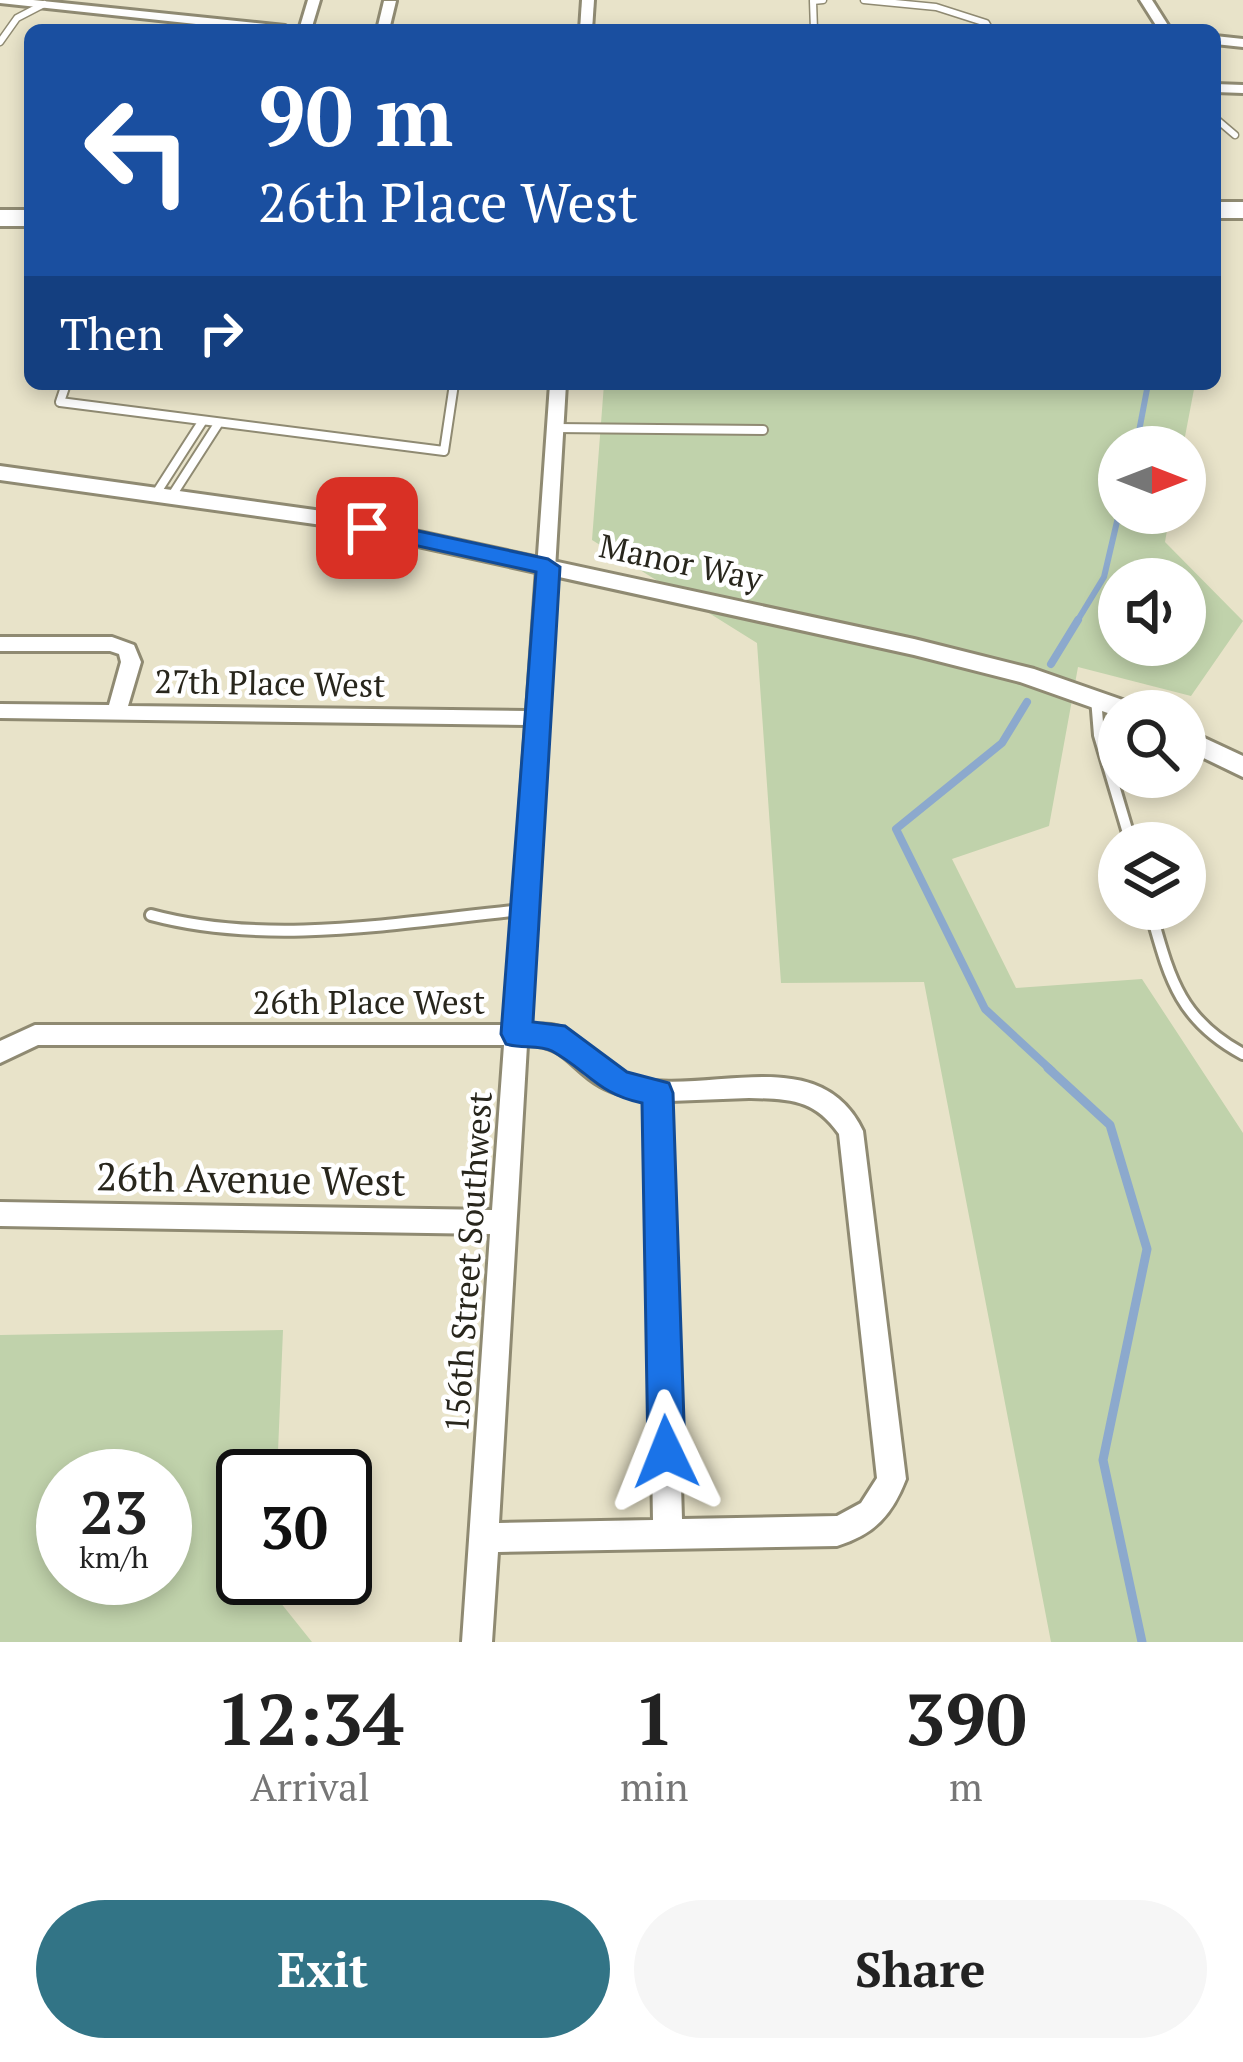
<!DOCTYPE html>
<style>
:root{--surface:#fff;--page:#f6f6f6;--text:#222;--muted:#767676;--accent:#327486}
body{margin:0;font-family:"PT Serif",serif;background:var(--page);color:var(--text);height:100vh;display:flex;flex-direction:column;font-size:45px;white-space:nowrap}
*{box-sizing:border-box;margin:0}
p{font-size:39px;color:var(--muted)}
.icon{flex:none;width:66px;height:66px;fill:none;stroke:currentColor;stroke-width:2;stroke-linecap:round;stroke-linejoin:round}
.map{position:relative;height:1642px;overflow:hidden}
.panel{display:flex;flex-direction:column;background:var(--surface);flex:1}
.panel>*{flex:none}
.banner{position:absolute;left:24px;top:24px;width:1197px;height:366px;border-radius:18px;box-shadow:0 6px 18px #0003;background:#1a4fa0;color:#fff;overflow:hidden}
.needle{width:78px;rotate:90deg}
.fabs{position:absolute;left:1098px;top:426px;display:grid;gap:24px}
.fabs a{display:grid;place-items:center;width:108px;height:108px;border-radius:50%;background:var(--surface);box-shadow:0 6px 18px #0003;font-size:60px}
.speed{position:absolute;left:36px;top:1449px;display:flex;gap:24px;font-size:60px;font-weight:700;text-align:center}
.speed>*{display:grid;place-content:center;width:156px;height:156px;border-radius:50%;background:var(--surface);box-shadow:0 6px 18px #0003;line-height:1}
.speed small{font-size:30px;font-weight:400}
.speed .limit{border:6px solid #111;border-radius:18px;background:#fff;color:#111}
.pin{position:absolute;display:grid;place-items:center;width:102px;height:102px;color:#fff;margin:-51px;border-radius:24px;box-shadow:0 6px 18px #0006}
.me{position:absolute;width:132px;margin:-66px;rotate:358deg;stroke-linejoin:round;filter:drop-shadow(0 0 9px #0008)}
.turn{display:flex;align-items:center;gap:42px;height:252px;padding:0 36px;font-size:54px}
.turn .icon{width:156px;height:156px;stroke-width:2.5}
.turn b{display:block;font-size:84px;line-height:102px}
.then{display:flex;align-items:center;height:114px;padding:0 36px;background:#0003;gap:24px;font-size:45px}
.eta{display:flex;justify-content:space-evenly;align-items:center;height:204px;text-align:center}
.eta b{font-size:72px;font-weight:700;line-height:84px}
.button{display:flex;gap:24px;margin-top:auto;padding:24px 36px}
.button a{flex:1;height:138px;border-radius:72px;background:var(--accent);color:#fff;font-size:48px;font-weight:700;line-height:138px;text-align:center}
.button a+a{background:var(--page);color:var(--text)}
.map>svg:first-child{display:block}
.green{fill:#c0d2ab;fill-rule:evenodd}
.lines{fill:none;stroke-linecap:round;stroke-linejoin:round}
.stream-far2{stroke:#8ca9cd;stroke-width:6}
.stream-far1{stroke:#8ca9cd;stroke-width:8}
.stream{stroke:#8ca9cd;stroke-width:9}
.service-far2-casing{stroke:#8f8a72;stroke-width:9}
.service-far1-casing{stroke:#8f8a72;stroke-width:12}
.service-casing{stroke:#8f8a72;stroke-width:16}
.minor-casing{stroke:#8f8a72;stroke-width:6}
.tertiary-casing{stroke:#8f8a72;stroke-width:6}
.motorway-casing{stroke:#8f8a72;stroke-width:6}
.service-far2{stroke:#fff;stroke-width:6}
.service-far1{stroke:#fff;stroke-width:8}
.service{stroke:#fff;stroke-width:10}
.minor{fill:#fff;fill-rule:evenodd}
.tertiary{fill:#fff;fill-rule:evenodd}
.motorway{fill:#fff;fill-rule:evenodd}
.route{fill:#1a73e8;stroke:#114b97;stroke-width:3}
.labels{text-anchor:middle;stroke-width:9;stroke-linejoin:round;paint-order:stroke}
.street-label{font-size:33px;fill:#28261c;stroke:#fff}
.near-street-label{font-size:39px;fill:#28261c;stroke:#fff}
</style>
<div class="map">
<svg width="1243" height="1642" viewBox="0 0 1243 1642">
<rect width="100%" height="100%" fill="#e8e3c9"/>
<g class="green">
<path d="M604 384H1195L1183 447H1119V513H1170L1165 542 1243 621 1191 696 1078 667 1049 826 952 859 1016 988 1142 979 1243 1133V1642H1051L924 982 781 983 757 643 592 540ZM1119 579H1185V645H1119Z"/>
<path d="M283 1330 277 1476H243V1578H272V1592L312 1642H0V1335ZM63 1476H165V1578H63Z"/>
</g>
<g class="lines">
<g class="stream-far2">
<path d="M1136 447 1148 384"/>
<path d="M1076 623 1104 577 1119 513"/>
</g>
<g class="stream-far1">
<path d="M1051 664 1078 620"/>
<path d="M1027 702 1002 743 896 829 985 1009 1052 1071"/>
</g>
<path class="stream" d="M1048 1068 1110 1125 1147 1249 1103 1460 1142 1642"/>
<defs>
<g id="service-far2">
<path d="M864 0 936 7 986 23 990 30"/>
<path d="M814 30 813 1 823 0"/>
<path d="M0 42 17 18 44 4"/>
<path d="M1215 118 1235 135"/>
</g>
<g id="service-far1">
<path d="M66 384 60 402 444 451 454 384"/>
<path d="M555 428 763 430"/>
<path d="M157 492 202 422"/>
<path d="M173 494 218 424"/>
</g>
<g id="service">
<path d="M1096 698 1099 735 1131 843"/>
<path d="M1150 909C1169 976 1178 1019 1243 1054"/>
<path d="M151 915C270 947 402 922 522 910"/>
</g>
<g id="minor">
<path d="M0 0H33L285 26 291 30H252L0 3Z"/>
<path d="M308 0H320L311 30H299Z"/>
<path d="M582 0H594L592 30H580Z"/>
<path d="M1140 0H1152L1171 30H1159Z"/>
<path d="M384 1H396L389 30H377Z"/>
<path d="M1215 36 1243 39V47L1215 44Z"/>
<path d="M1215 84 1243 85V93L1215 92Z"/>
<path d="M550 384H566L528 1025C537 1025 548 1023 556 1026 582 1033 598 1065 624 1075 700 1101 818 1036 863 1131L906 1479C892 1515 875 1534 837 1546L498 1552 492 1642H462L490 1234 0 1226V1202L492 1210 504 1045H38L0 1063V1041L35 1025H505L526 725 0 718V704L109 705 121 662 119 654 110 651H0V637H112L134 645 141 662 128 706 527 711ZM527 1045C565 1045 570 1069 600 1086 614 1094 630 1097 646 1100L653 1520 499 1523ZM749 1098C790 1099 814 1099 839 1134L877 1478 861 1503 837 1516 682 1519 670 1101Z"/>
</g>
<g id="tertiary">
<path d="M0 466 322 511 914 639 1034 669 1137 705 1141 711H1119V717L1020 682 914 655 322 525 0 480Z"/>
<path d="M1185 729 1243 756V777L1185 749Z"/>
</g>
<g id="motorway">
<rect x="1215" y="202" width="28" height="16"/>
<rect x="0" y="210" width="30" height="16"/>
</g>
</defs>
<use href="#service-far2" class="service-far2-casing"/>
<use href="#service-far1" class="service-far1-casing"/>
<use href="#service" class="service-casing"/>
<use href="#minor" class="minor-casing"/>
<use href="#tertiary" class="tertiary-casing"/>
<use href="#motorway" class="motorway-casing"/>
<use href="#service-far2" class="service-far2"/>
<use href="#service-far1" class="service-far1"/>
<use href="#service" class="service"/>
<use href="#minor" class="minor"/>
<use href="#tertiary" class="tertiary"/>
<use href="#motorway" class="motorway"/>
</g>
<path class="route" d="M367 520 548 559 560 567 533 1022 565 1026 627 1072 669 1083 673 1093 685 1452 679 1465 666 1470 653 1465 648 1452 642 1103C598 1094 588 1071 552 1051 539 1044 521 1049 506 1044L501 1034 536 572 359 533 355 528Z"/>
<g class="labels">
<g class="street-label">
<text transform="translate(681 562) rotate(12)" y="12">Manor Way</text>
<text transform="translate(270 683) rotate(1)" y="12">27th Place West</text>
<text x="369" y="1014">26th Place West</text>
<text transform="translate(468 1262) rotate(-86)" y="12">156th Street Southwest</text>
</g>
<g class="near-street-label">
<text transform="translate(251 1179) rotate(1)" y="14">26th Avenue West</text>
</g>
</g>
</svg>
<div class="fabs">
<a><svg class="needle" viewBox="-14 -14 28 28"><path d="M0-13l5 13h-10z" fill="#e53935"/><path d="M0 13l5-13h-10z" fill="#767676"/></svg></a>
<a><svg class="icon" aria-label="sound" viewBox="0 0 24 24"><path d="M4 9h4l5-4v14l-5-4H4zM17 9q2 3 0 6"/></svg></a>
<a><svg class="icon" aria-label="search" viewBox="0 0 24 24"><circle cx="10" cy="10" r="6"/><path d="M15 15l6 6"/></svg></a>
<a><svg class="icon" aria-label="layers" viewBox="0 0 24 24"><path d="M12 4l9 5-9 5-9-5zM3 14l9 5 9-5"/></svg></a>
</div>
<div class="speed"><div>23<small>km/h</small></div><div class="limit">30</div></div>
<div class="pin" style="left:367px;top:528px;background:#d93025"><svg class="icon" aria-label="arrive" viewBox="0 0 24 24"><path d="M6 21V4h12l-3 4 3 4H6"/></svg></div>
<svg class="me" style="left:666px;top:1452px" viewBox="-20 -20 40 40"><path d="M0-17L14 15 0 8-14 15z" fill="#1a73e8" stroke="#fff" stroke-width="4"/></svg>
<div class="banner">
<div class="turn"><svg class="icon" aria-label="left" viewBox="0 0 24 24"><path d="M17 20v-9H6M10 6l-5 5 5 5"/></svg><div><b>90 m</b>26th Place West</div></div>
<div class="then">Then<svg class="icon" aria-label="right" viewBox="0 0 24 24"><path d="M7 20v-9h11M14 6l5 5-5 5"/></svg></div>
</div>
</div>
<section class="panel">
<div class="eta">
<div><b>12:34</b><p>Arrival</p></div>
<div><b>1</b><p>min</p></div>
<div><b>390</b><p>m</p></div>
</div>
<div class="button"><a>Exit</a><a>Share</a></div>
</section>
